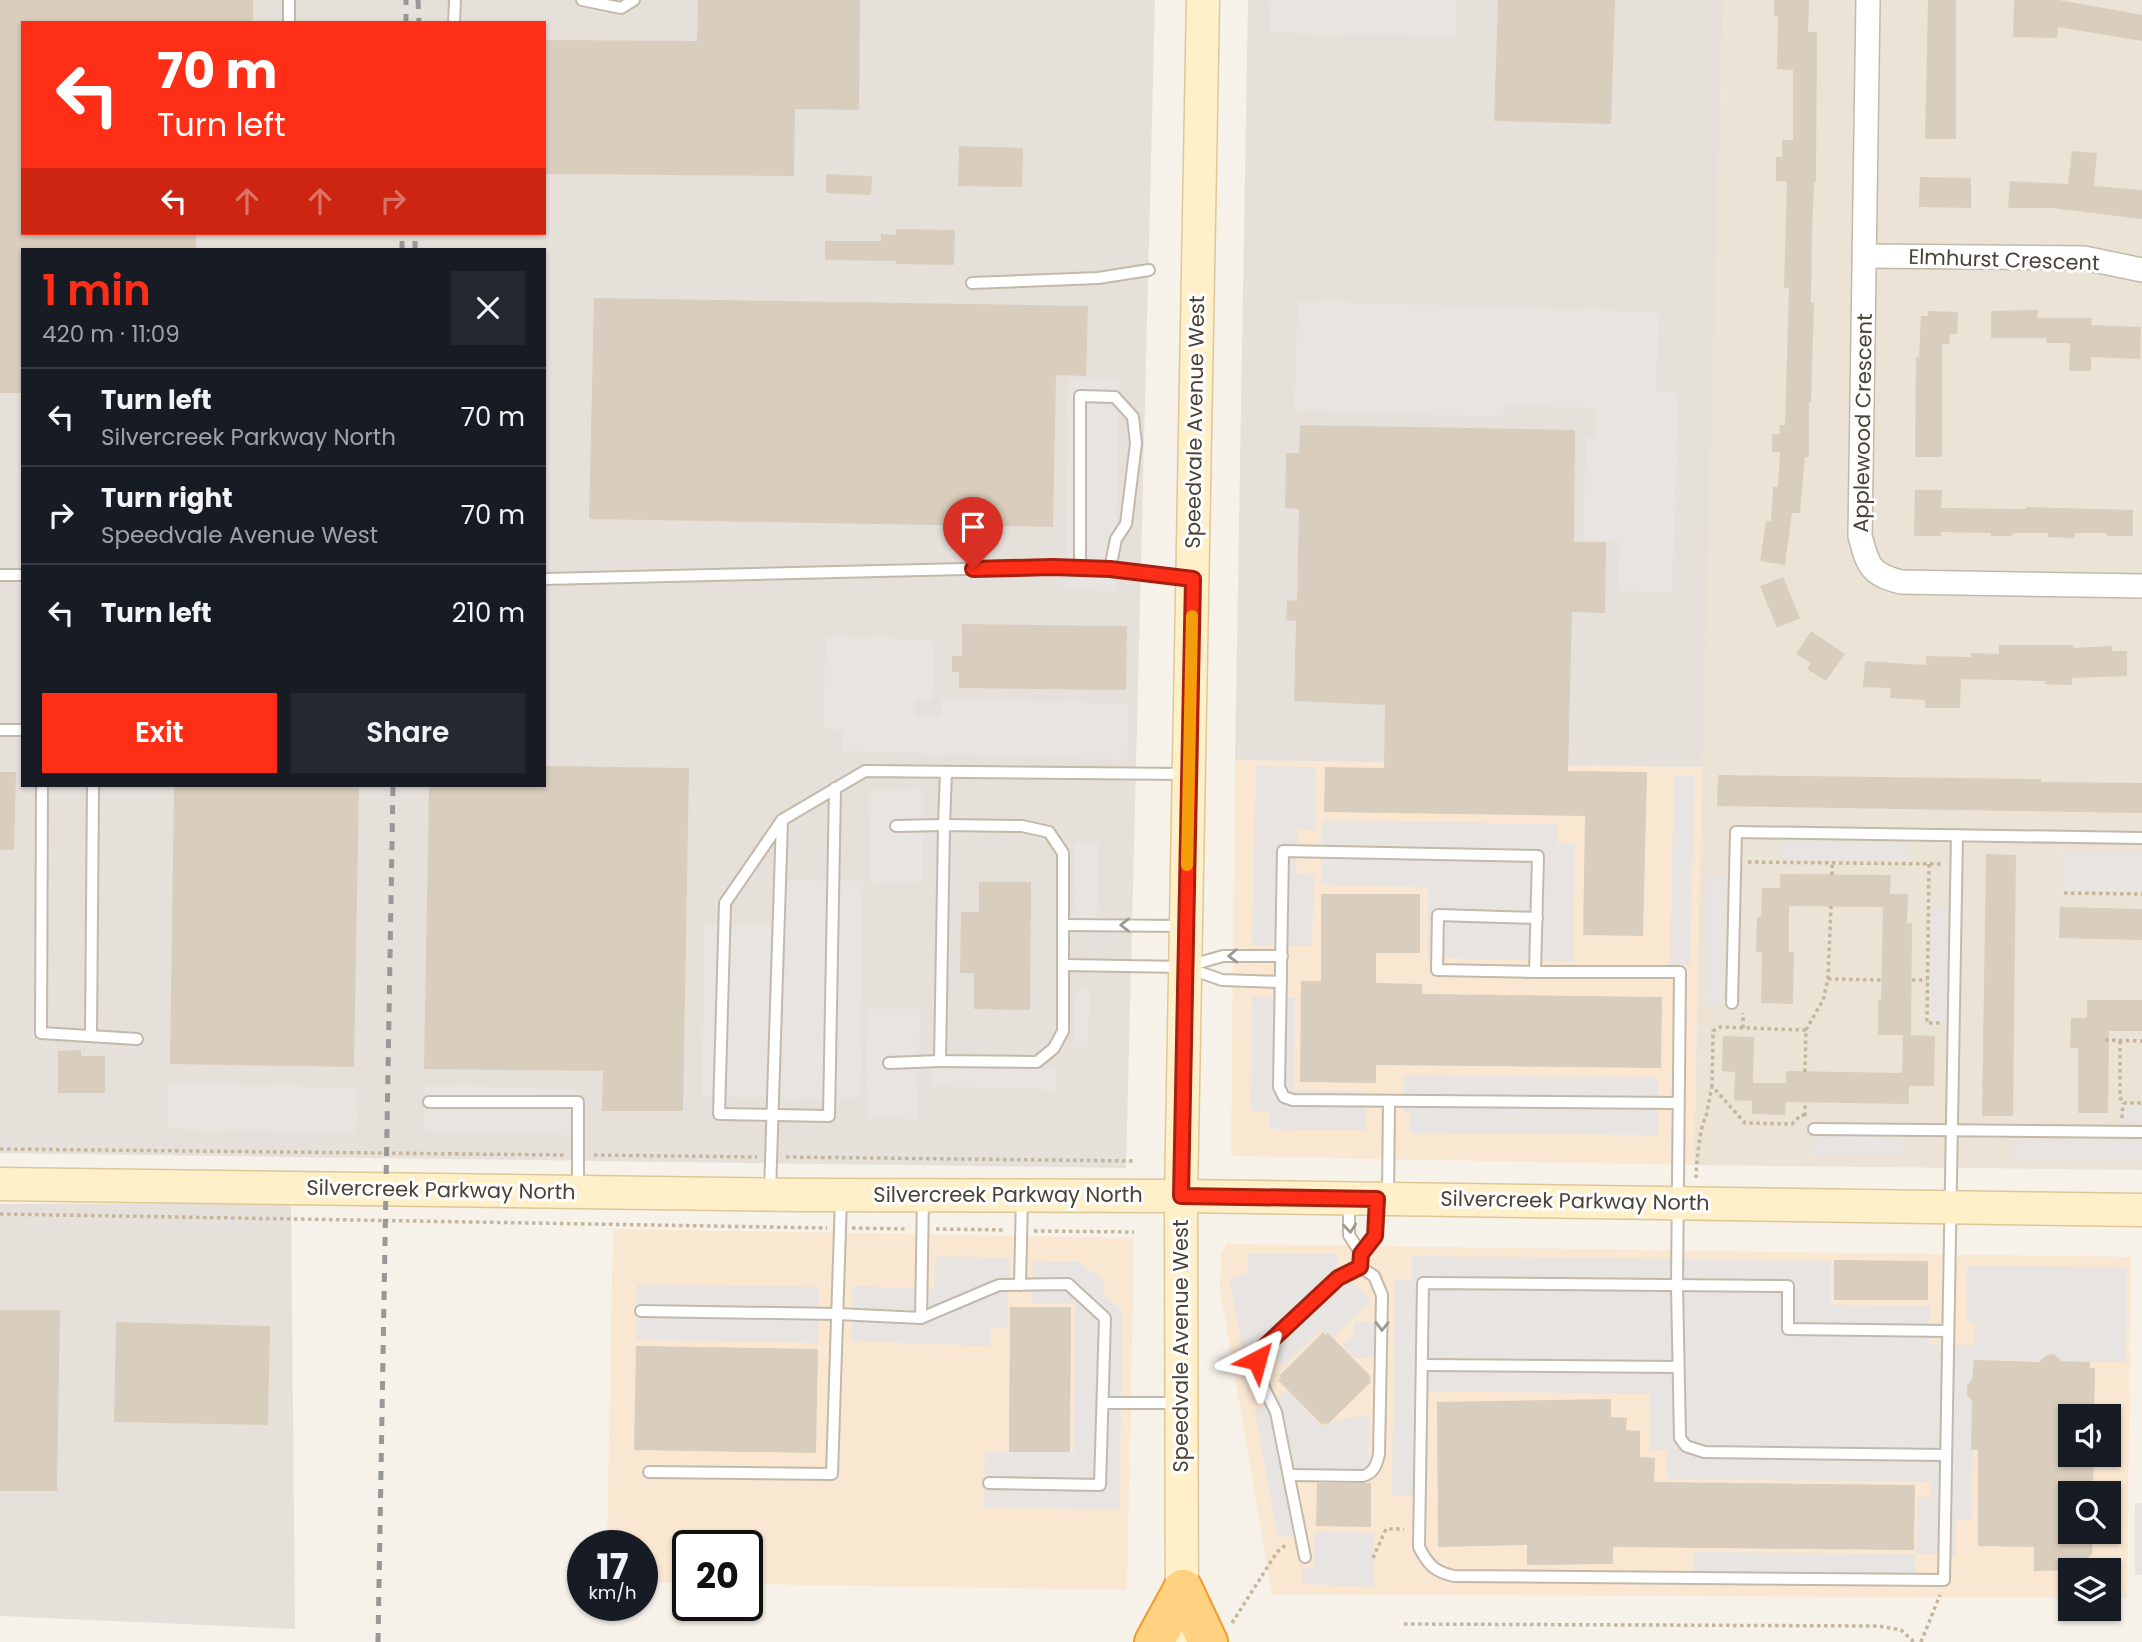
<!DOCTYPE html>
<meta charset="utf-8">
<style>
:root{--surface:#171b24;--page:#242831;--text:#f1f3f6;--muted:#9ea1a6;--line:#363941;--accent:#ff2f17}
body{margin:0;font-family:Poppins,sans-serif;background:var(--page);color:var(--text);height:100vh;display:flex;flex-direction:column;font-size:26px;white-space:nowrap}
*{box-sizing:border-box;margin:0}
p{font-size:23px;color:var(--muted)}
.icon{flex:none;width:38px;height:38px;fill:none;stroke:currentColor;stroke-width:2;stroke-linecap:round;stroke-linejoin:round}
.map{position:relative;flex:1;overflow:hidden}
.details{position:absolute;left:21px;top:248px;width:525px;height:539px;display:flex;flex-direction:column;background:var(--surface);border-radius:0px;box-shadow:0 2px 5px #0004}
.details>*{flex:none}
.guide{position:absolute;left:21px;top:21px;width:525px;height:214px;border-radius:0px;box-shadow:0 2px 5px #0004;background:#ff2f17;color:#fff;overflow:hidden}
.fabs{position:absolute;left:2058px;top:1404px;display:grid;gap:14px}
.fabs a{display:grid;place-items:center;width:63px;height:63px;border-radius:0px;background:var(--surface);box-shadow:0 2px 5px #0004;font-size:35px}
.speed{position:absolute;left:567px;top:1530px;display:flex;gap:14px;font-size:35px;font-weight:700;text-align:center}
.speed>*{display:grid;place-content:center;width:91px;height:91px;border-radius:50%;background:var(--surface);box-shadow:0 2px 5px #0004;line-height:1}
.speed small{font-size:18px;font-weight:400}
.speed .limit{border:4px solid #111;border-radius:10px;background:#fff;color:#111}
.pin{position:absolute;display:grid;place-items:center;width:60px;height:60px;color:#fff;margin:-72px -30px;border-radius:50% 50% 50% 0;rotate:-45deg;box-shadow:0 0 7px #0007}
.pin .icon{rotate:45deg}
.me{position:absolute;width:77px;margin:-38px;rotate:39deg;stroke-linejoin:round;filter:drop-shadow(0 0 5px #0008)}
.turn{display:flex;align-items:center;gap:24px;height:147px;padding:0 21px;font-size:32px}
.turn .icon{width:91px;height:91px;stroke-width:2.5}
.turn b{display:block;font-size:49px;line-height:60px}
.lanes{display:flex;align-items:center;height:66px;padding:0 21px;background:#0003;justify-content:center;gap:35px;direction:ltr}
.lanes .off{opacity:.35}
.round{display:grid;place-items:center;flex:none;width:74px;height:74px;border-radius:0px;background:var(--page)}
.headline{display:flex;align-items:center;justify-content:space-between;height:119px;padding:0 21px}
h1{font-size:42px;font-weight:600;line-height:52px;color:var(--accent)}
.button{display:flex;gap:14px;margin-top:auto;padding:14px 21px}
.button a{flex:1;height:80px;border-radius:0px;background:var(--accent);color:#fff;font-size:28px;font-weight:600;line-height:80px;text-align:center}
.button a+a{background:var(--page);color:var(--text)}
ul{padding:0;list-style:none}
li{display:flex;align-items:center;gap:21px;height:98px;padding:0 21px;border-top:2px solid var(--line)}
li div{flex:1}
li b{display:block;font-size:26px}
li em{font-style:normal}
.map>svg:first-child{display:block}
.residential{fill:#ebe3d6}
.commercial{fill:#fae7d2;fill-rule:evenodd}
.industrial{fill:#e6e0da;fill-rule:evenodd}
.parking{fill:#e7e4e1}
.building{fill:#d9cdbd}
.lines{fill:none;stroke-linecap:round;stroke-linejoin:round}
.service-casing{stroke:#c3b9aa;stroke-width:14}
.minor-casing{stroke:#c3b9aa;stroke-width:26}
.secondary-casing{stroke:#dec796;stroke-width:35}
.trunk-casing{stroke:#ef9e2a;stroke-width:42}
.path{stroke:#c6b59a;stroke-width:3.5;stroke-dasharray:3.5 3.5;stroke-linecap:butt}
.service{stroke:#fff;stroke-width:10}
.minor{stroke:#fff;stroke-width:23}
.secondary{stroke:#fff0ca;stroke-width:32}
.trunk{stroke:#ffd282;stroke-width:38}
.rail{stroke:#989898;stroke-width:5;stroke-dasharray:9 9;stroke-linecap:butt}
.oneway{stroke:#9c9790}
.route-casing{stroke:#a61f0f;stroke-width:18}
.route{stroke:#ff2f17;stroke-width:12}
.slow{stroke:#f59e0b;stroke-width:12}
.labels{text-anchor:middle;stroke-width:6;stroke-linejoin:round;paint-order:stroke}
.street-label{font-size:21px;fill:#4b4236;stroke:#fff}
</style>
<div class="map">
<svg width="2142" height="1642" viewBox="0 0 2142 1642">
<rect width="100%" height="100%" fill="#f6f1e9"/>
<path class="residential" d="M1723 0H2142V1170L1694 1165 1702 747Z"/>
<g class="commercial">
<path d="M1235 760 1702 767 1694 1165 1231 1156Z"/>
<path d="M613 1229 1134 1238 1127 1590 747 1584V1545H688V1583L642 1582V1545H607Z"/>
<path d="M1227 1244 2131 1257 2127 1598H2109V1570H2070V1598L1272 1594 1220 1289 1221 1255ZM2070 1416H2109V1454H2070ZM2070 1493H2109V1531H2070Z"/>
</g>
<g class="industrial">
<path d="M0 0H1155L1126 1168 0 1153ZM23 23H544V233H23ZM23 250H544V786H23Z"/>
<path d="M1248 0H1723L1702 767 1235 760Z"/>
<path d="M291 1203 295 1629 0 1616V1204Z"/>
</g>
<g class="parking">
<path d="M1271 0H1457L1456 36 1270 33Z"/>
<path d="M1298 301 1659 312 1656 391 1679 392 1672 593 1618 591 1619 541 1583 539 1586 438H1596V408L1504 405 1503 417 1294 410Z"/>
<path d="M1068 379H1119L1116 591 1065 590Z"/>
<path d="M826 636 935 640 933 700 915 699V716H941L942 698 1129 704 1127 760 842 751V730L823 729Z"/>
<path d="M1256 766 1316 767 1315 830H1298L1296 874 1314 875 1312 946 1252 945Z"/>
<path d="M1674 775H1695L1690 965H1670Z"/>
<path d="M871 789 923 790 922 883 870 882Z"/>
<path d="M1322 820 1557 824V843H1575L1573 961 1427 958 1428 887 1321 885Z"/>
<path d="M1074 842H1098L1097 925H1073Z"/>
<path d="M1779 842 1907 843V861L1779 859Z"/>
<path d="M2062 851 2142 852V892L2062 891Z"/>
<path d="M1707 875H1725L1723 1005H1705Z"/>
<path d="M784 880 863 881 860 1099 702 1097 704 926H783Z"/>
<path d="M1931 908H1948L1947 1022 1929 1021Z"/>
<path d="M1075 990H1090L1088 1047H1073Z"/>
<path d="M1252 997 1295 998 1294 1090 1366 1091V1130L1270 1129V1112L1251 1111Z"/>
<path d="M868 1009H920L918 1119 867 1118Z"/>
<path d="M932 1064 1057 1069 1056 1090 931 1086Z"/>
<path d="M1404 1075 1658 1077V1135L1410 1133V1112H1403Z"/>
<path d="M168 1083 357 1088 356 1133 167 1129Z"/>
<path d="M425 1085 575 1089 574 1135 424 1131Z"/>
<rect x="2124" y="1105" width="18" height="18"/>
<path d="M1813 1135 1904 1136 1903 1156 1812 1155Z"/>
<path d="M2013 1141 2142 1142V1160L2012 1159Z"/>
<path d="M1247 1254H1337V1266L1371 1301 1332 1339 1322 1329 1283 1366 1260 1342 1244 1356 1229 1279 1248 1274Z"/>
<path d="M936 1256 1010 1258 1007 1328 991 1327 990 1346 851 1341 853 1286 934 1289Z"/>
<path d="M1412 1256 1831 1261V1305L1930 1306 1929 1344 1974 1345 1975 1322 1967 1321V1266L2127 1267 2126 1362 1974 1360 1972 1520H1956V1555L1916 1554 1917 1497H1931V1482L1667 1479V1450H1650V1394L1418 1391 1416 1496H1392L1395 1280H1412Z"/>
<path d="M1033 1261 1080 1262 1104 1281 1103 1295 1122 1310 1120 1509 984 1508 985 1452H1074L1075 1304 1032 1303Z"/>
<path d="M637 1284 819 1287 818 1343 636 1340Z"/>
<path d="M1354 1322H1380L1379 1358H1354L1343 1345 1354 1335Z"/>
<path d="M1287 1390 1322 1427 1327 1423 1369 1414V1470L1311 1469 1284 1473 1295 1535 1278 1538 1255 1412Z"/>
<rect x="2135" y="1503" width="7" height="72"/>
<path d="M1315 1531 1374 1533 1373 1587 1302 1584 1303 1568H1313Z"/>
<path d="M1694 1552 1915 1554V1580L1693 1578Z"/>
</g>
<g class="building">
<path d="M0 0H253V23H23V233H196V250H23V393H0Z"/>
<path d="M698 0H860L859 110 795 109 794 176 544 174V40L697 41Z"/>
<path d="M1498 0H1615L1611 124 1494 121Z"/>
<path d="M1774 0H1809L1808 32H1817L1816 182H1814L1812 234 1811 303H1814L1811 402H1809V457H1805L1800 513H1792L1785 565 1760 561 1766 521 1771 522 1773 487H1778L1780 452H1772V434H1780L1779 425H1785L1789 288H1784L1787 182 1776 181V157H1782V140H1793V70L1777 69 1778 16H1774Z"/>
<path d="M1928 0H1956V139H1925Z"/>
<path d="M2014 0H2059L2142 15V41L2058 27 2057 38 2013 37Z"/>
<path d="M959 146 1023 148 1022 187 958 186Z"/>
<path d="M2072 151 2097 153 2094 186 2142 190V219L2053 208H2008L2010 181 2068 184Z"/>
<path d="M826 174 872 176 871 195 826 193Z"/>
<path d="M1920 177 1971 178V208L1919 207Z"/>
<path d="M896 229 955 230 954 265 896 264V261L825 260V241H881V234L896 235Z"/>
<path d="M594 298 1088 306 1086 376 1056 375 1053 527 589 519Z"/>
<path d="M2038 310 2037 318H2092L2091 325 2141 327 2140 359 2091 357V371H2069L2070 343H2046V338H1991V311Z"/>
<path d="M1928 311 1958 312 1957 334H1950L1949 344H1942V457H1915L1916 357H1919L1921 316H1928Z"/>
<path d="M1300 425 1575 430 1574 542H1606L1605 613 1572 612 1568 771 1647 772 1643 936 1583 935 1585 816 1324 812 1325 767 1384 768 1385 705 1294 701 1296 621 1286 620 1287 600 1297 601 1299 509 1285 508 1286 453H1299Z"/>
<path d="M1915 490H1942L1941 508 2026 509V507L2133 510V536H2107V533H2075V538L2048 537V533H2013L2012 536H1991V533L1941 532V536H1914Z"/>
<path d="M1783 577 1800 618 1777 628 1760 586Z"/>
<path d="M962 624 1127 626 1126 690 959 688V672H952V656H962Z"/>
<path d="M1811 631 1845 654 1826 681 1807 669 1811 663 1796 654Z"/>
<path d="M1999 645H2073V648L2112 646V651H2127V676L2072 678V685L2045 684V681L1961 679 1960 708H1925V700L1890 698 1891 688 1863 687 1865 661 1926 665V656L1971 657V653L1999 654Z"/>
<path d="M544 766 689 768 683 1111H602L603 1071 424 1069 429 786H544Z"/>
<path d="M0 772H16L14 850H0Z"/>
<path d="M1718 775 2041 779V782L2142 783V813L1717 806Z"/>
<path d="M174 786H359L354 1067 170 1064Z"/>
<path d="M1986 854 2016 855 2013 1116H1982Z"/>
<path d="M1780 874 1891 875 1890 894H1908L1907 924 1912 923 1911 1035 1935 1036 1934 1086H1909V1104L1786 1102 1785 1115 1752 1114V1101L1734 1100 1735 1072 1722 1071 1723 1036 1754 1037 1753 1083H1786V1071L1902 1073 1903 1035H1878V1000H1881L1883 907 1789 906V952H1794L1793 1004 1761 1003 1762 952H1756L1757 917H1761L1762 888H1780Z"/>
<path d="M979 882H1031L1030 1010 974 1009V973H960L961 912H979Z"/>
<path d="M1321 894H1420V953H1376V983L1422 984V994L1662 997 1661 1068 1376 1065V1083L1300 1082 1301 981H1321Z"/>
<path d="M2060 907 2142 909V940L2059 938Z"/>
<path d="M2087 1000H2142V1031H2109L2108 1113H2078V1048H2070L2071 1018H2087Z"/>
<path d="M81 1050V1056H105V1093H58V1051Z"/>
<path d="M1834 1260 1928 1261V1300H1834Z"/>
<path d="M1010 1307H1071L1070 1452H1009Z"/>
<path d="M0 1310H60L57 1491H0Z"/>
<path d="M116 1322 270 1326 268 1425 114 1422Z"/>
<path d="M1323 1332 1326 1335 1328 1333 1371 1377 1369 1380 1371 1382 1327 1425 1324 1423 1322 1425 1278 1380 1281 1378 1279 1376Z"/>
<path d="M636 1346 818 1349 816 1453 634 1450Z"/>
<path d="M2054 1354 2062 1361 2090 1362V1368H2095L2094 1416H2070V1454H2094L2093 1493H2070V1531H2093L2092 1554 2076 1570 2034 1571V1547L1978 1546V1450H1971L1972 1401 1967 1394V1386L1972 1379 1974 1360 2039 1362 2047 1355Z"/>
<path d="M1611 1399V1417L1627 1418 1626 1430 1640 1431V1457L1655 1458 1654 1482 1915 1485 1914 1550 1613 1547V1564L1527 1565V1545L1438 1547 1437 1402Z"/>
<path d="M1317 1483H1371V1527L1316 1526Z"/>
</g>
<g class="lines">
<defs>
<g id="service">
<path d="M582 0 621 8 634 0"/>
<path d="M289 23V0"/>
<path d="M454 23 455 0"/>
<path d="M972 283 1098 278 1149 270"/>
<path d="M1110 569 1116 539 1126 524 1136 443 1133 417 1115 397 1080 396V569H1110L1190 579"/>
<path d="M0 575H23"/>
<path d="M544 579 1053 567 1080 569"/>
<path d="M0 730H23"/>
<path d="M42 786 41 1033 137 1039"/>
<path d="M835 788 829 1116 719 1114 725 903 782 820 865 771 1186 774"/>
<path d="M944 825 1022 826 1049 832 1063 853V1031L1054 1048 1037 1062 940 1061Z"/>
<path d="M896 826 944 825 946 772"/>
<path d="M1064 925 1183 926"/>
<path d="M1064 965 1185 967 1222 980 1281 982"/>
<path d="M1188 966 1223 956H1282"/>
<path d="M1535 972 1437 970 1438 915 1537 918"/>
<path d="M1732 1003 1736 832 2142 838"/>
<path d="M91 1036 93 786"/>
<path d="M889 1063 940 1061"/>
<path d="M429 1102H578V1189"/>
<path d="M1677 1103 1293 1100 1284 1097 1279 1087 1283 851 1538 856 1535 972H1680L1677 1286 1680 1438 1686 1446 1704 1452 1946 1455"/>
<path d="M1814 1129 2142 1132"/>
<path d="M770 1192 782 820"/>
<path d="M1388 1196 1389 1101"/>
<path d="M1349 1202V1235L1361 1254 1360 1267"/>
<path d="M1361 1254 1375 1236 1376 1202"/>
<path d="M1020 1285 1022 1197"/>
<path d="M641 1311 837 1314 921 1318 999 1285 1068 1284 1105 1318 1100 1485 989 1483"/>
<path d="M921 1318 923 1198"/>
<path d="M1947 1331 1788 1329V1286L1423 1283 1419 1547C1428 1565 1435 1572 1454 1576L1944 1580 1957 835"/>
<path d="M1423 1365 1678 1367"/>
<path d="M1103 1403H1177"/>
<path d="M649 1472 832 1474 841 1198"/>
<path d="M1289 1475 1363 1476C1374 1473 1377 1464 1379 1454L1382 1295 1374 1276 1360 1267"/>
<path d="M1305 1557 1276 1412 1264 1388 1258 1355 1338 1278 1360 1267"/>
</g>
<g id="minor">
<path d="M1868 0 1860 536C1868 566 1870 574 1901 582L2142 586"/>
<path d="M1865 256 2084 258 2142 270"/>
</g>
<g id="secondary">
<path d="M0 1184 802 1195 1181 1196 2142 1210"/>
<path d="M1182 1642 1181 1196 1203 0"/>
</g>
<g id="trunk">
<path d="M1183 1589 1208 1642"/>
<path d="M1154 1642 1183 1589"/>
</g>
</defs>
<use href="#service" class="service-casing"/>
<use href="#minor" class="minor-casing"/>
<use href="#secondary" class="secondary-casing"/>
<use href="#trunk" class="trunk-casing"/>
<g class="path">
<path d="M1748 862 1944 864"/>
<path d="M1929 864 1927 1023H1941"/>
<path d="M1832 875V863"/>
<path d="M2064 893 2142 894"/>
<path d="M1828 979 1881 980"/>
<path d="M1912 980H1927"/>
<path d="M1743 1028V1013"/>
<path d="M1806 1030 1720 1027 1713 1031 1712 1086 1745 1123 1792 1124 1801 1115 1808 1116"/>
<path d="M2105 1040 2142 1041"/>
<path d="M2120 1041V1097L2123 1103H2142"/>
<path d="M1805 1072 1806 1030 1823 1000 1828 979 1831 906"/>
<path d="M1805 1116V1103"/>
<path d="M2122 1118 2123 1103"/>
<path d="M0 1149 565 1155"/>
<path d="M594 1155 757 1157"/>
<path d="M786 1157 1136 1161"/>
<path d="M1696 1178C1696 1166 1700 1125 1706 1117L1712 1086"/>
<path d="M0 1214 827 1228"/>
<path d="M852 1228 908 1229"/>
<path d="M936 1229 1006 1230"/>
<path d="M1034 1231 1134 1232"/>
<path d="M1373 1558 1386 1529H1404"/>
<path d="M1232 1623 1277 1552 1287 1544"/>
<path d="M1404 1624 1878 1626 1901 1630 1914 1642"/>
<path d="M1921 1642 1940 1595"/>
</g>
<use href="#service" class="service"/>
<use href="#minor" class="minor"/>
<use href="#secondary" class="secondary"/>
<use href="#trunk" class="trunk"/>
<g class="rail">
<path d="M418 0 419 23"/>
<path d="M406 23V0"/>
<path d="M402 250V233"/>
<path d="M415 250V233"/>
<path d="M378 1642 393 786"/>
</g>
</g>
<defs><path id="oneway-chevron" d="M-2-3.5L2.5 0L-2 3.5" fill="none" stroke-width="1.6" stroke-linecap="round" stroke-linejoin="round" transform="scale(1.75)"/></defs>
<g class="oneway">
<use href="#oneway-chevron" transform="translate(1125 925) rotate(-180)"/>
<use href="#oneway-chevron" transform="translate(1233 956) rotate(178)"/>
<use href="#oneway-chevron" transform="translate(1350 1228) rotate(84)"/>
<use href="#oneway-chevron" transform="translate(1382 1326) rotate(91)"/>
</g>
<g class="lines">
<defs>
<path id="route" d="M973 569 1053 567 1110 569 1193 579 1181 1196 1377 1199 1375 1236 1361 1254 1360 1267 1338 1278 1259 1352 1257 1360"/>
</defs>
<use href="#route" class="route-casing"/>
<use href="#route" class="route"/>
<path class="slow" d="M1187 865 1192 616"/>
</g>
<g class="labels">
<g class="street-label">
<text transform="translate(2004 260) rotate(2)" y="7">Elmhurst Crescent</text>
<text transform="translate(1195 422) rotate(-89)" y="7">Speedvale Avenue West</text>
<text transform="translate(1863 423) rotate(-89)" y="7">Applewood Crescent</text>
<text transform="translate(441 1190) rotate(1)" y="7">Silvercreek Parkway North</text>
<text x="1008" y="1202">Silvercreek Parkway North</text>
<text transform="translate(1575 1201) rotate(1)" y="7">Silvercreek Parkway North</text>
<text transform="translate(1181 1346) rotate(-90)" y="7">Speedvale Avenue West</text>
</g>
</g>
</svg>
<div class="fabs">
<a><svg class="icon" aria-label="sound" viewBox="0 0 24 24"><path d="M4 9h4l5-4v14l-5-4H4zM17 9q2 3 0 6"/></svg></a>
<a><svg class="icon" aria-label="search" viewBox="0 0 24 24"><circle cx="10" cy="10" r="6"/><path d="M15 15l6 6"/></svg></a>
<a><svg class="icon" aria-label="layers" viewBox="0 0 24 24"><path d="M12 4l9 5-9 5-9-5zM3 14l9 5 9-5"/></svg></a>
</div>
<div class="speed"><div>17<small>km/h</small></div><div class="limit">20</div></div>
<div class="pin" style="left:973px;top:569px;background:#d93025"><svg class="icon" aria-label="arrive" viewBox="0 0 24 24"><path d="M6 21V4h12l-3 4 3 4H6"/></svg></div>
<svg class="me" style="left:1257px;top:1360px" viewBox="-20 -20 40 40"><path d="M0-17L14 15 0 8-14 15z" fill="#ff2f17" stroke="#fff" stroke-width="4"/></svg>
<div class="guide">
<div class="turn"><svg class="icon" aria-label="left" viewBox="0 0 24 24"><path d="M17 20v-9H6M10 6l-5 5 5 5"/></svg><div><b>70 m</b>Turn left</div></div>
<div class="lanes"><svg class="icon" aria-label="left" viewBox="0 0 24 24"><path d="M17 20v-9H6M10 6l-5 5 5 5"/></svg><svg class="icon off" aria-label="ahead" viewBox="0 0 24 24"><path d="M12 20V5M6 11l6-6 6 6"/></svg><svg class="icon off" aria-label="ahead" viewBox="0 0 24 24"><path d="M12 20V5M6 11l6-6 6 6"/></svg><svg class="icon off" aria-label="right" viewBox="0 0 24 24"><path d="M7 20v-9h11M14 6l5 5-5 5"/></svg></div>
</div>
<section class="details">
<div class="headline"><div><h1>1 min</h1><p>420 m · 11:09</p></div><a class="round"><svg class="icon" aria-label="close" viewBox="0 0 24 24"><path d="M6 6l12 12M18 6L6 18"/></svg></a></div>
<ul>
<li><svg class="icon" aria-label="left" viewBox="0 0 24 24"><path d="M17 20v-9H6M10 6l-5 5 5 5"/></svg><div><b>Turn left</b><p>Silvercreek Parkway North</p></div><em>70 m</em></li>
<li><svg class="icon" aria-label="right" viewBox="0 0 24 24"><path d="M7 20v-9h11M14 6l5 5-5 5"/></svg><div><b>Turn right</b><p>Speedvale Avenue West</p></div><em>70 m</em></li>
<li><svg class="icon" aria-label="left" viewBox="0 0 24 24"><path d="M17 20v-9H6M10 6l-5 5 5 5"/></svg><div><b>Turn left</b></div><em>210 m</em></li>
</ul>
<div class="button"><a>Exit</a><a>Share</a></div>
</section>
</div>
